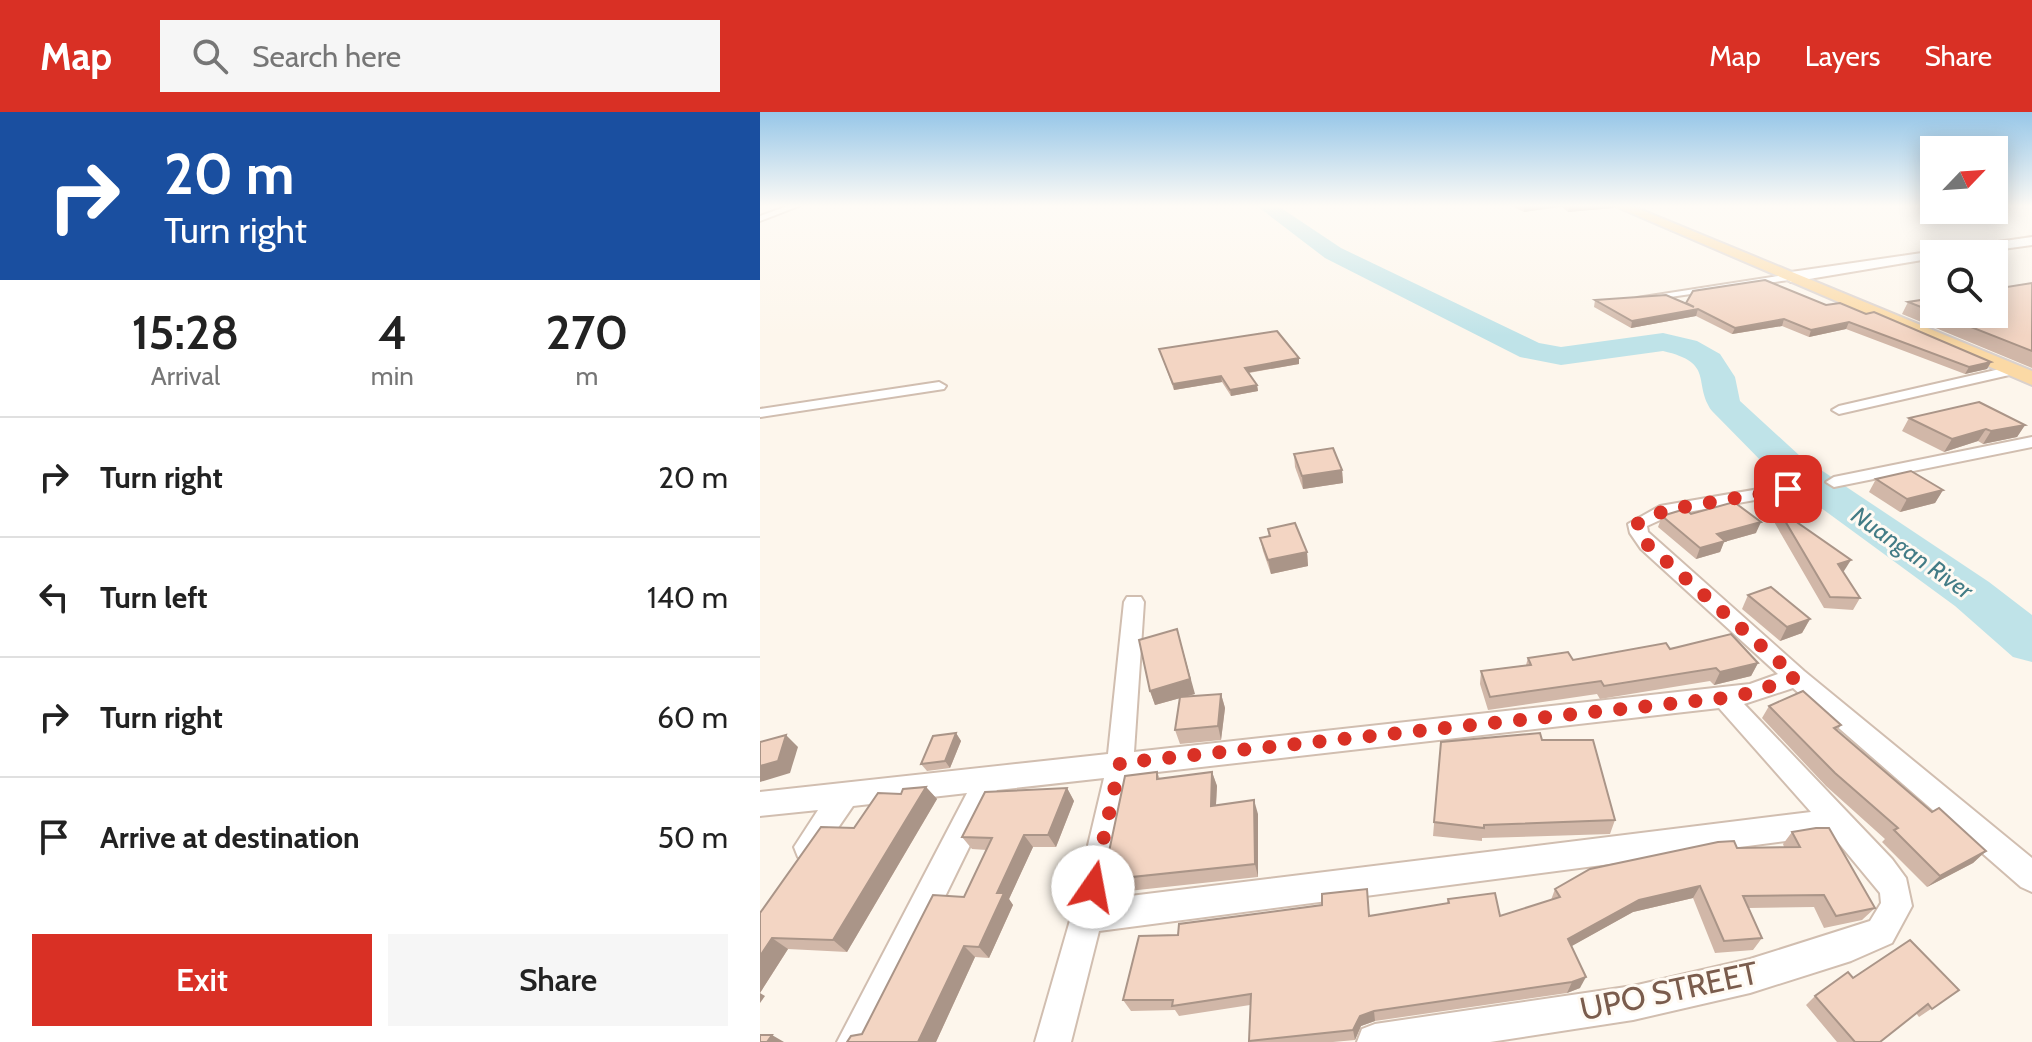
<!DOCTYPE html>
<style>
:root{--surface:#fff;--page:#f6f6f6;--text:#222;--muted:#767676;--line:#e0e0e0;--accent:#d93025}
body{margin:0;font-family:Cabin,sans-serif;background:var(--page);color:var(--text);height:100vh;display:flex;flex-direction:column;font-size:30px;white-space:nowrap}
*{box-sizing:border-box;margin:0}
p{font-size:26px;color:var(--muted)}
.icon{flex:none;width:44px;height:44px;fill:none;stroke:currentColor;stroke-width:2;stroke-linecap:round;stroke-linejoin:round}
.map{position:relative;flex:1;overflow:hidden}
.side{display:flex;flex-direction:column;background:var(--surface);width:760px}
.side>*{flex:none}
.hud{background:#1a4fa0;color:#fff;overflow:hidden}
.needle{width:52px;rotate:65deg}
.controls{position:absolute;left:1160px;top:24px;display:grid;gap:16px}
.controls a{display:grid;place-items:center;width:88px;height:88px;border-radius:0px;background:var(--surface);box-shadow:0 4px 20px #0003;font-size:40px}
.pin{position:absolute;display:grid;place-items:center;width:68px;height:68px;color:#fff;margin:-34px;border-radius:16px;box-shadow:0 4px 12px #0006}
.me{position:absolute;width:88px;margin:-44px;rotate:12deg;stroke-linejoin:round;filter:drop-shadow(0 0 6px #0008)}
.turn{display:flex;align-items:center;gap:28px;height:168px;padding:0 32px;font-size:36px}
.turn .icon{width:104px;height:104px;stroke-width:2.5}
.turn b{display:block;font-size:56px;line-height:68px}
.eta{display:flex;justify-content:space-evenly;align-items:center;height:136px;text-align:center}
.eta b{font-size:48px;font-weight:600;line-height:56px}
.button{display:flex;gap:16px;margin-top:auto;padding:16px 32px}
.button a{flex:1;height:92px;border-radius:0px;background:var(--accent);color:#fff;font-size:32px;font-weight:600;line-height:92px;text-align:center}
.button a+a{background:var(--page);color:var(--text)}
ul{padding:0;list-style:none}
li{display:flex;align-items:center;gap:24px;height:120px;padding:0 32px;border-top:2px solid var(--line)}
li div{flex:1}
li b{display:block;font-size:30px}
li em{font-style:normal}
header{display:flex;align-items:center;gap:48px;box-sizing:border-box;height:112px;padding:0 40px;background:var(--accent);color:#fff}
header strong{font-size:38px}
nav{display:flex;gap:44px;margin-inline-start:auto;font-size:28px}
.search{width:560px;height:72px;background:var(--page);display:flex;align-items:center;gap:20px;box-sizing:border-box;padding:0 28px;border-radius:0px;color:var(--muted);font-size:30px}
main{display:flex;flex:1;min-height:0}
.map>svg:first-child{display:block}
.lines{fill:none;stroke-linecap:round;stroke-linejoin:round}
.river{fill:#bfe3e8;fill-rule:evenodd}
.street-casing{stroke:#d1beb0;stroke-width:4}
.secondary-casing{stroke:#d6c0b0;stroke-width:4}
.primary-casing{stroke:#dad1cd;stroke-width:4}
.street{fill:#fff;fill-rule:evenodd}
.secondary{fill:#fff;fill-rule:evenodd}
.primary{fill:#fbd9a5;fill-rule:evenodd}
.wall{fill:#d1b7a8}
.shaded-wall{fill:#aa9588}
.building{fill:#f3d5c3;stroke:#aa9588;stroke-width:2}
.route{stroke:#d93025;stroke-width:14;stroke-dasharray:0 25.2}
.labels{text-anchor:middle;stroke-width:6;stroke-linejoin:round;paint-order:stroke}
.far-water-label{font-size:24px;font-style:italic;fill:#437c86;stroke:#fffaf3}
.near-street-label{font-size:32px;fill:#7a5c4d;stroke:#fffaf3}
</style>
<header>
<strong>Map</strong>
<div class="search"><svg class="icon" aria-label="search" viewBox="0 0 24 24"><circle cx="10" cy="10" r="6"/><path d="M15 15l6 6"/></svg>Search here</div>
<nav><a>Map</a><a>Layers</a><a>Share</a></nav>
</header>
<main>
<section class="side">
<div class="hud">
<div class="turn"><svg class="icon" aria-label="right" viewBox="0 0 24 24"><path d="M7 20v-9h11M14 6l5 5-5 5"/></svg><div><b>20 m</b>Turn right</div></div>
</div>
<div class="eta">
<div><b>15:28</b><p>Arrival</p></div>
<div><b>4</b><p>min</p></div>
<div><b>270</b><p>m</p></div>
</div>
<ul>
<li><svg class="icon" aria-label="right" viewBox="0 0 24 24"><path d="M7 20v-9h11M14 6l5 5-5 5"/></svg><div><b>Turn right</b></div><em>20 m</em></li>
<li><svg class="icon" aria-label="left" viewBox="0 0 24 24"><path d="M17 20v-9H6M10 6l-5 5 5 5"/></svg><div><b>Turn left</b></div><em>140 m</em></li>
<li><svg class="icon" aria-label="right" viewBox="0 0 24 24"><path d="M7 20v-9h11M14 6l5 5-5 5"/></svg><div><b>Turn right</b></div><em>60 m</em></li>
<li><svg class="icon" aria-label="arrive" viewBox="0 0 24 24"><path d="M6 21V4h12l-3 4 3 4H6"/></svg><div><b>Arrive at destination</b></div><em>50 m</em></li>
</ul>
<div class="button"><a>Exit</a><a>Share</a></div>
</section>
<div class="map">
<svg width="1272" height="930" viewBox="0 0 1272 930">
<rect width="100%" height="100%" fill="#fdf6ec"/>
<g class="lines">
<path class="river" d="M497 94H518L581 136 779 231 801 235 903 221 937 229 960 242 975 265 980 289 1040 344 1229 470 1272 503V550L1253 545 1195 494 1012 360 952 299C932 271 956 251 903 239L801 253 760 245 565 146Z"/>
<defs>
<g id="street">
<path d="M28 94H39L0 109V104Z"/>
<path d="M1031 162 1036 165 1035 167 882 189 877 186Z"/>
<path d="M1253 254 1258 255V261L1079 302 1072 298 1079 294Z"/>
<path d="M179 270 186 274 184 277 0 305V297Z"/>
<path d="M1272 325V335L1074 375 1066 370 1074 365Z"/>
<path d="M1028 372 1034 373 1037 377 1034 381 911 403 887 414 888 420 1044 559 1272 746V780L1261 775 1033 576 984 592 1132 747 1146 766 1152 794 1132 831 1091 849 990 881 873 908 730 930H597L602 917 615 912 873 874 990 847 1110 809 1121 791 1120 781 1072 723 339 819 311 930H275L311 805 344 666 237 678 114 930H77L207 681 93 694 58 745 48 749 38 745 34 735 58 698 0 704V680L348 642 364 490 367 485H381L384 490 374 640 990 572 1018 562 881 437 870 421 868 412 900 394ZM959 596 1051 700 346 787 371 663Z"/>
</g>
<path id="secondary" d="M1272 125V133L1206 142H1174V146L1031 170 1023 165 1031 160Z"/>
<path id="primary" d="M855 94H872L1272 259V273Z"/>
</defs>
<use href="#street" class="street-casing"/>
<use href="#secondary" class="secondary-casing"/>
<use href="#primary" class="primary-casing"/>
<use href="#street" class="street"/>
<use href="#secondary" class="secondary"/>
<use href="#primary" class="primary"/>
</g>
<g class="wall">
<path d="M751 94H854L853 96 808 100 802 95 764 100Z"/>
<path d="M1272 171V256L1142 202 1148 190 1174 186V202H1234Z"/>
<path d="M835 188 926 192 1066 193 1231 250 1227 257 1205 262 1086 217 1049 225 1022 214 972 222 936 204 871 216 834 195Z"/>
<path d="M399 237 539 252 489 261 497 273 498 279 471 284 462 270 414 278Z"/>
<path d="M1149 306 1265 313 1257 325 1223 332 1218 329 1184 340 1142 319Z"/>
<path d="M534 342 582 358 583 371 543 377 535 355Z"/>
<path d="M1116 367 1183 378 1175 391 1140 400 1109 380Z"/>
<path d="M1018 397 1084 459 1083 460 1100 486 1093 498 1064 496 1013 408Z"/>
<path d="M931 402 996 421 964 430 960 440 936 447 898 415 902 404Z"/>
<path d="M508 417 547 440 548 454 511 462 503 439 500 426 509 424Z"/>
<path d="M988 483 1050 507 1042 521 1020 529 982 497Z"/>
<path d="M910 537 998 551 991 564 954 573 950 569 840 587 837 582 728 598 720 572 721 559 766 553 768 546 813 548Z"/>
<path d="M390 579 435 582 424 585 461 582 465 596 461 628 420 632 415 618 420 586 395 593Z"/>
<path d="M1009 594 1081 613 1077 619 1172 700 1226 739 1213 751 1167 775 1122 730 1125 727 1066 674 1002 606Z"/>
<path d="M196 621 201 629 190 656 167 659 161 652Z"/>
<path d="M782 628 855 708 850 722 722 726V729L673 724 681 630Z"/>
<path d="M397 660 400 667 452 660 457 674 456 693 498 702V765L350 781 343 768Z"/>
<path d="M166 675 177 687 87 840 28 837 0 881V801L94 716 141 682Z"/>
<path d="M307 676 314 689 296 735H273L249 787 253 793 229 846 215 845 176 930H87L102 922 204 785 227 738 212 737 202 725Z"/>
<path d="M1032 720 1115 796 1102 808 1064 816 1054 795 988 796 1002 826 993 838 955 841 933 786 873 800 811 834 820 876 807 881 615 909 601 914 595 928 573 930H490V893L419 904 415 898 371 899 363 888 418 823 609 804 687 792 688 787 740 804 791 788 795 777 977 736 1024 735 1023 732Z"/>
<path d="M1093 866 1199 878 1159 905 1156 901 1120 930H1077L1046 893 1055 884Z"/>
</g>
<g class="shaded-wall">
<path d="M774 94H802L764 100V95Z"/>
<path d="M821 94H854L853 96 808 100 809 95Z"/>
<path d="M938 197 936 204 871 216 872 209Z"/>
<path d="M1024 207 1022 214 972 222 975 216Z"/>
<path d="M1089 210 1086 217 1049 225 1051 218Z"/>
<path d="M539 246V252L486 261 485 256Z"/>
<path d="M1231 250 1227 257 1205 262 1209 255Z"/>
<path d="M461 264 462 270 414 278 413 272Z"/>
<path d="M497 273 498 279 471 284 470 278Z"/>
<path d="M1265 313 1257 325 1223 332 1231 319Z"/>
<path d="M1226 317 1218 329 1184 340 1192 327Z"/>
<path d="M582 358 583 371 543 377 542 364Z"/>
<path d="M1183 378 1175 391 1140 400 1147 387Z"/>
<path d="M1001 410 996 421 964 430 960 440 936 447 940 436 957 422Z"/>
<path d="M547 440 548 454 511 462 508 448Z"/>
<path d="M1091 448 1084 459 1072 463 1078 452Z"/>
<path d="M1050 507 1042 521 1020 529 1027 515Z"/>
<path d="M417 517 435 582 395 593 390 579Z"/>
<path d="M998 551 991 564 954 573 960 560Z"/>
<path d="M461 582 465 596 461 628 458 614Z"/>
<path d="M196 621 201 629 190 656 185 649Z"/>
<path d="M26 623 38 635 30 661 0 670V654Z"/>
<path d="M452 660 457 674 455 708 451 694Z"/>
<path d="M166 675 177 687 87 840 73 828Z"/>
<path d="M307 676 314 689 296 735 288 723Z"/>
<path d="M494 688 498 702V765L495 752Z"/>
<path d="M264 723 273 735 249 787 253 793 229 846 219 835 237 781Z"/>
<path d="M1226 739 1213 751 1167 775 1180 764Z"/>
<path d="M940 774 933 786 873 800 803 839 808 827 879 788Z"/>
<path d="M12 826 28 837 0 881V844Z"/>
<path d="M204 834 215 845 176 930H158Z"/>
<path d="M826 865 820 876 807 881 812 870Z"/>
<path d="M0 881 5 884 0 891Z"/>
<path d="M614 899 615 909 601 914 595 928 593 918 600 904Z"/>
<path d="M12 923 24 930H7Z"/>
</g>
<g class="building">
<path d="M1005 168 1066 193 1080 191 1106 202 1114 200 1231 250 1209 255 1089 210 1051 218 1024 207 975 216 938 197 872 209 835 188 906 183 934 195 926 191 933 179Z"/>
<path d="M1272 171V239L1178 202H1234V177Z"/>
<path d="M1174 186V200L1148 190Z"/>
<path d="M517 219 539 246 485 256 497 273 470 278 461 264 413 272 399 237Z"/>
<path d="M1219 290 1265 313 1231 319 1226 317 1192 327 1149 306Z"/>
<path d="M573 336 582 358 542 364 534 342Z"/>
<path d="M1151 359 1183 378 1147 387 1116 367Z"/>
<path d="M974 390 1001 410 957 422 965 429 940 436 902 404 925 397 931 402Z"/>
<path d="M1018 397 1091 448 1078 452 1100 486 1070 485Z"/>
<path d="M535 411 547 440 508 448 500 426 510 424 508 417Z"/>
<path d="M1011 475 1050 507 1027 515 988 483Z"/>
<path d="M417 517 430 567 390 579 379 528Z"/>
<path d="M971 522 998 551 960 560 956 556 844 574 841 569 730 585 721 559 771 553 768 546 808 540 813 548 906 531 910 537Z"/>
<path d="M1043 579 1081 613 1074 616 1172 700 1179 696 1226 739 1180 764 1134 718 1138 716 1075 661 1009 594Z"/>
<path d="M461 582 458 614 415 618 420 585Z"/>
<path d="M196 621 185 649 161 652 173 624Z"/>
<path d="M780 621 782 628H833L855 708 724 713V716L674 710 681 630Z"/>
<path d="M26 623 18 649 0 654V630Z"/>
<path d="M397 660V667L452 660 451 694 494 688 495 752 343 768 365 664Z"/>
<path d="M166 675 73 828 12 826 0 844V801L61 715 94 716 118 681 141 682 143 677Z"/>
<path d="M307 676 288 723H264L237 781H244L219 835 204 834 158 930H87L91 924 102 922 173 783 204 785 232 726 202 725 225 680Z"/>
<path d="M1056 716H1069L1115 796 1076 804 1064 783 983 784 1002 826 964 829 940 774 879 788 808 827 826 865 812 870 614 899 600 904 593 918 489 929 491 882 412 894 413 888H363L379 824 418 823 419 812 562 793V782L607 777 609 804 689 791 688 787 735 781 740 804 800 785 795 777 830 757 958 730 974 729 977 736 1040 735 1032 720Z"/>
<path d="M1150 828 1199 878 1172 897 1168 892 1120 930H1095L1055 884 1088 860 1093 866Z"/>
<path d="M0 923H12L7 930H0Z"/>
</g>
<linearGradient id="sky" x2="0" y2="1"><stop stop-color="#97c7e8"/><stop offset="0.42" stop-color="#fefbf6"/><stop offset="1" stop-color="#fefbf6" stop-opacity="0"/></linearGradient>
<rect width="1272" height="224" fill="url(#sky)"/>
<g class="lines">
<path class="route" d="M333 775 360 651 964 586 991 581 1036 565 888 433 879 421 877 412 906 398 1028 377"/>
</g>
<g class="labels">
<g class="far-water-label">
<text transform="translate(1152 441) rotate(35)" y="8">Nuangan River</text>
</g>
<g class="near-street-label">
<text transform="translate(909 879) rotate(-12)" y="11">UPO STREET</text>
</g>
</g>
</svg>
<div class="controls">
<a><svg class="needle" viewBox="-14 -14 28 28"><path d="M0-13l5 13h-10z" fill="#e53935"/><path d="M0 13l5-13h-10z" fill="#767676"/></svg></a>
<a><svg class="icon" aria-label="search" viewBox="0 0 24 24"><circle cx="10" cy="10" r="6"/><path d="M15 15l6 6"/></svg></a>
</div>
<div class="pin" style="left:1028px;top:377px;background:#d93025"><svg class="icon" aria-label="arrive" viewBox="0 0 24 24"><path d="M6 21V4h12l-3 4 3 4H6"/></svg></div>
<svg class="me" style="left:333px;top:775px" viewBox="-20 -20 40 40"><circle r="19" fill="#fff"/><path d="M0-13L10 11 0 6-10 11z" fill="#d93025"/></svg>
</div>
</main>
